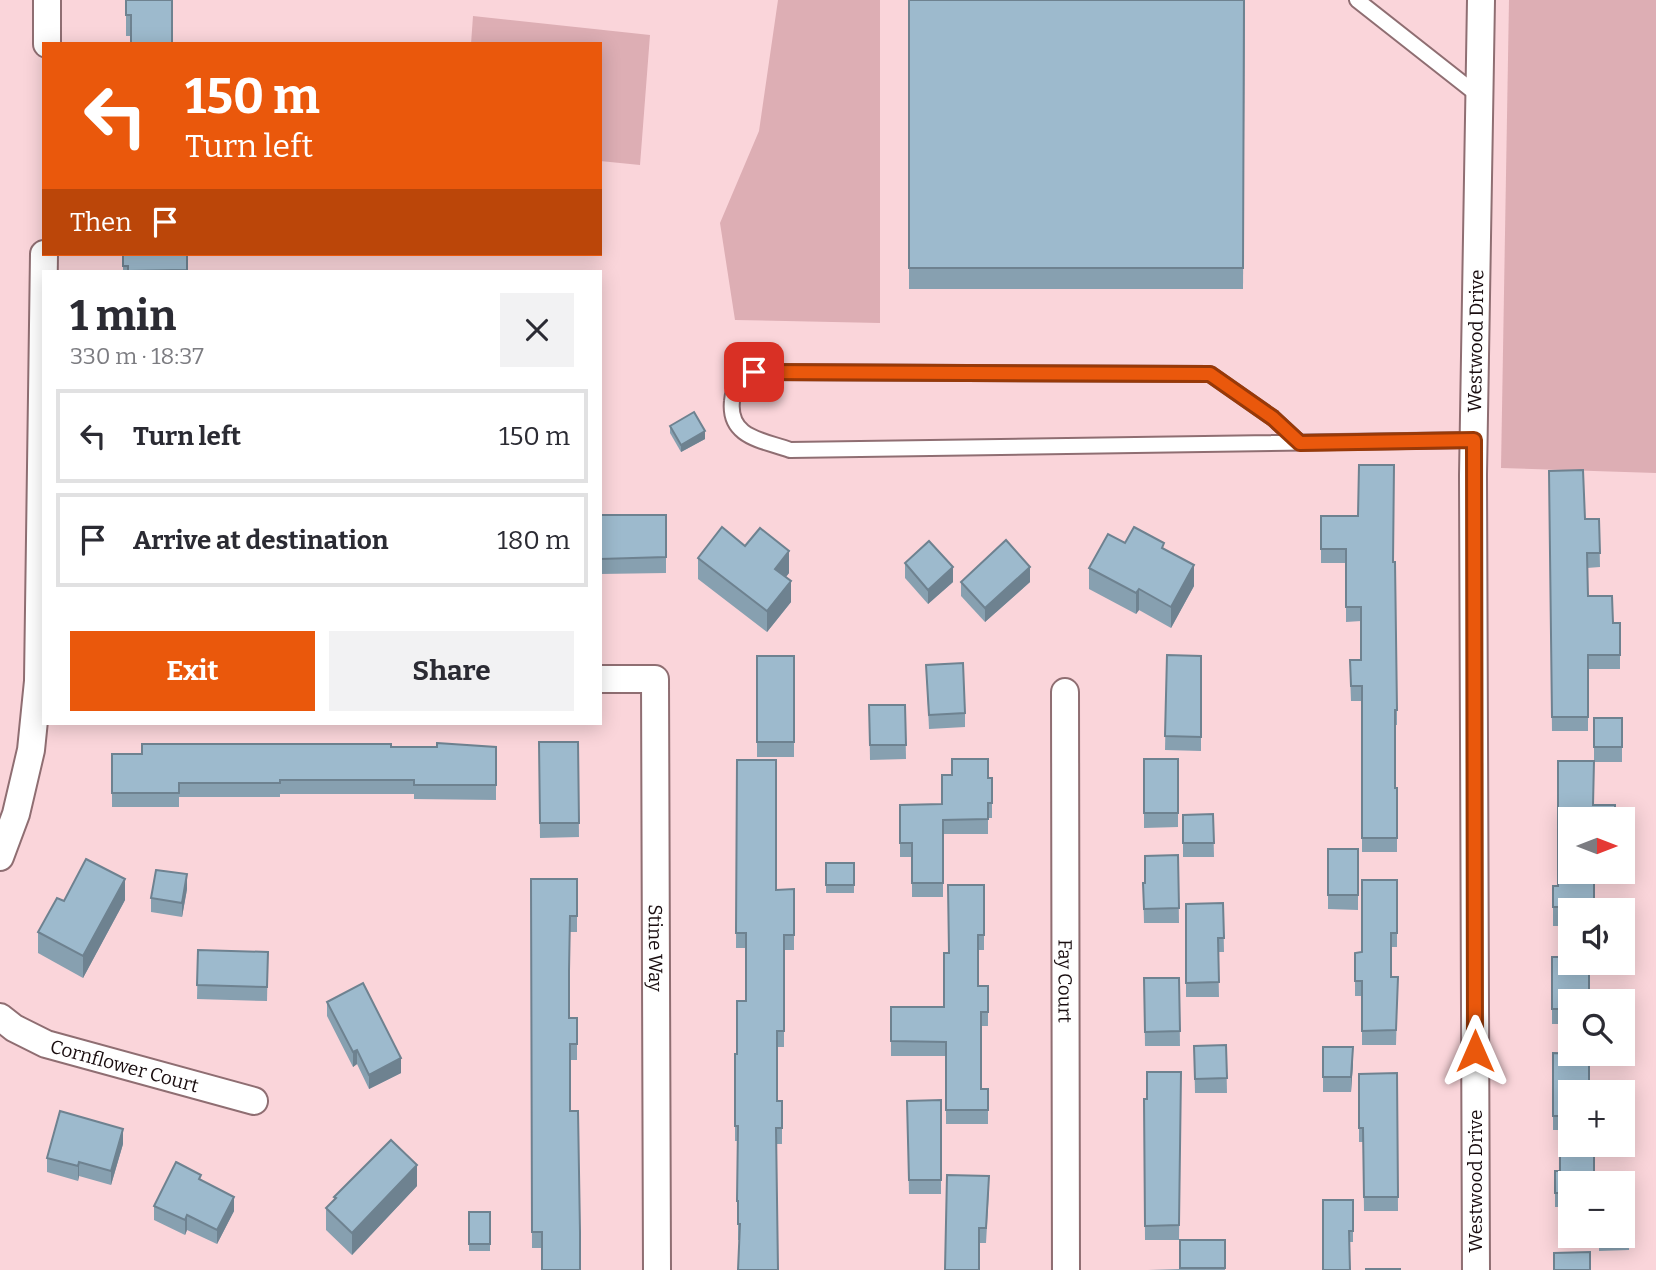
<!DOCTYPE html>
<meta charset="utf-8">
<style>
:root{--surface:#fff;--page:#f2f2f3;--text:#2b2b33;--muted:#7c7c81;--line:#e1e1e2;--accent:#ea580c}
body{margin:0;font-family:Bitter,serif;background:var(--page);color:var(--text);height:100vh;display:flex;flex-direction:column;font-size:26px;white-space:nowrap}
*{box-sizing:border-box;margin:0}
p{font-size:23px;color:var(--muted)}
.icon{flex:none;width:38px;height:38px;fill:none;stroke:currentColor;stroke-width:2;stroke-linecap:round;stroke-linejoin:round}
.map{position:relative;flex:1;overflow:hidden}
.panel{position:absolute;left:42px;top:270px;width:560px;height:455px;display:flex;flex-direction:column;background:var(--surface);border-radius:0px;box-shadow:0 4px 18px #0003}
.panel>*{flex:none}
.banner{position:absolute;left:42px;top:42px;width:560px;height:214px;border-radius:0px;box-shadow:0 4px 18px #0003;background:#ea580c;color:#fff;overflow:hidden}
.needle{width:46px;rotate:90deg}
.tools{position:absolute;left:1558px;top:807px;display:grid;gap:14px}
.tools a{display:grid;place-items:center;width:77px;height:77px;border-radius:0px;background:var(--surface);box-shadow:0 4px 18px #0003;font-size:35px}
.pin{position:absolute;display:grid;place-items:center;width:60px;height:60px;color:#fff;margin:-30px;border-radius:14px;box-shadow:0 4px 10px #0006}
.me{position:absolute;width:77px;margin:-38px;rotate:0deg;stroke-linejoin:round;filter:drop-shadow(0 0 5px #0008)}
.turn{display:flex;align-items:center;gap:24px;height:147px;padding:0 28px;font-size:32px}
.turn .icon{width:91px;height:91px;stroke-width:2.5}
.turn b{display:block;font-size:49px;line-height:60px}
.then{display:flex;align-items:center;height:66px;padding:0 28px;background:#0003;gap:14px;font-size:26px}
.round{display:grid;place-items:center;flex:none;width:74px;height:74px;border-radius:0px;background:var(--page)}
.overview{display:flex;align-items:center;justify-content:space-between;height:119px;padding:0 28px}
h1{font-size:42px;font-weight:700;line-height:52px}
.button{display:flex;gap:14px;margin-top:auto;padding:14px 28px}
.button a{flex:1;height:80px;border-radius:0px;background:var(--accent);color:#fff;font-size:28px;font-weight:700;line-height:80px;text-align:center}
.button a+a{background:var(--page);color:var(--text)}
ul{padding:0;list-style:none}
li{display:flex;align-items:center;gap:21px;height:94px;margin:0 14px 10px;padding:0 14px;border:4px solid var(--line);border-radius:0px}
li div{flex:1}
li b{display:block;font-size:26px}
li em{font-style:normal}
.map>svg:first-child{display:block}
.green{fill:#ddaeb4}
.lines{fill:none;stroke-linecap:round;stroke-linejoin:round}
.lane-casing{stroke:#8f6e72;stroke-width:18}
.street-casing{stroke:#8f6e72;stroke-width:30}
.lane{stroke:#fff;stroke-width:14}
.street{stroke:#fff;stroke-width:26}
.wall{fill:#87a0b0}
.shaded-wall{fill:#6e8290}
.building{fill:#9dbacd;stroke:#6e8290;stroke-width:2}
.route-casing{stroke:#983908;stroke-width:18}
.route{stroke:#ea580c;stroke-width:12}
.labels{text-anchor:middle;stroke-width:6;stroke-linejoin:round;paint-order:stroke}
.street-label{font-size:19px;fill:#190d0f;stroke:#fff}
</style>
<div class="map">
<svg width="1656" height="1270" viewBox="0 0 1656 1270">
<rect width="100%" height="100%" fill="#fad5da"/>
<g class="green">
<path d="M778 0H880V323L735 320 720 223 759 131Z"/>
<path d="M1509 0H1656V473L1501 468Z"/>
<path d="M473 16 650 35 640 165 600 161V44H471Z"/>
</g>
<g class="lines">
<defs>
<g id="lane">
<path d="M1357 0 1479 96"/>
<path d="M1300 443 1273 418 1210 374 754 372C741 378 733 387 732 401 728 438 763 440 790 450L1474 440"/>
</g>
<g id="street">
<path d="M47 44V0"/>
<path id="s1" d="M600 679H655L657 1270"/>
<path id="s2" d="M1065 692 1066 1270"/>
<path d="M0 857 16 814 31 750 38 681 44 254"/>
<path id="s3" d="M0 1017 14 1028 46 1044 254 1101"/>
<path id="s4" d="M1476 1270 1473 475 1481 0"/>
</g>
</defs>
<use href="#lane" class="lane-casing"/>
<use href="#street" class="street-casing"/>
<use href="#lane" class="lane"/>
<use href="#street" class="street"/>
</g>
<g class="wall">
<path d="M126 0H172L131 36H126Z"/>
<path d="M909 0H1245L1243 289H909Z"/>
<rect x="123" y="254" width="64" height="17"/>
<path d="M670 426 705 439 681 452 670 433Z"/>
<path d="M1549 471 1585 519H1599L1600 567 1587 568 1588 596 1613 623H1620V669H1588V731H1552Z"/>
<path d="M600 515H666V573L600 574Z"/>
<path d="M1321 516 1393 562 1397 710V725H1395V788H1397V852H1362V701H1351L1350 674 1361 660V621L1346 622V563H1321Z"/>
<path d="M1125 543 1164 549 1194 586 1171 628 1139 610 1136 614 1089 589V568Z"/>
<path d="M745 546 789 573 786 577 791 602 767 632 698 579V558Z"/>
<path d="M905 563 953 582 928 604 905 578Z"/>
<path d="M961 582H1030L985 622 961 596Z"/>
<path d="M1167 655 1201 656V751L1165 750Z"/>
<rect x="757" y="656" width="37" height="101"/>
<path d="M926 665 965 713V727L929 729Z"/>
<path d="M869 705H905L906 759 870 760Z"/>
<rect x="1594" y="718" width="28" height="44"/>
<path d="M539 742H578L579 837 540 838Z"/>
<path d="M391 747H496V800L414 799V794H280V797H179V807H112V754H142Z"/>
<path d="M1144 759H1178V827L1144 828Z"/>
<path d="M737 760 776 890 794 889V950H784V1047H777V1101H782V1144H777L740 1240H738V1217H737L738 1141H735V1054H737L746 1001V948H736Z"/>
<path d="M952 775 988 778 992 803V818H988V834H943V897H912V857H900V805L942 804Z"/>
<path d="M1213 814 1214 857H1183V815Z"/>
<path d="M1570 819 1594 872V910H1570V926H1553V886H1558Z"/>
<path d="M1328 849H1358V910L1328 909Z"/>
<path d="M1178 855 1179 923H1144L1143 883H1145Z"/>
<rect x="826" y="863" width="28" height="30"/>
<path d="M531 879H577V932H570L569 982V1018H577V1060H570L542 1248H532Z"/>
<path d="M1397 880V947H1391V977H1398L1396 1045H1362V996H1355V953L1362 952Z"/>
<path d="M984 885V950H978V986H988V1026H981V1089H988V1124H946V1056H891V1007H944L949 953Z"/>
<path d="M187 889 182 917 151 912V898Z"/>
<path d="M125 900 83 978 38 953V932L64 901Z"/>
<path d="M1223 903 1224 952H1218L1219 997H1186V904Z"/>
<rect x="1622" y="912" width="6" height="47"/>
<path d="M198 950 268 952 267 1001 197 999Z"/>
<path d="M1552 957 1570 1001V1024H1552Z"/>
<path d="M1144 978H1179L1180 1046H1145Z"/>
<path d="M327 1002 401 1073 369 1089 357 1064 353 1067 327 1016Z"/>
<path d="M1622 1008H1624V1056L1594 1057V1054H1622Z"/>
<path d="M1226 1045 1227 1093H1195L1194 1046Z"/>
<path d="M1323 1047 1353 1061 1351 1092H1323Z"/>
<path d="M1553 1053 1570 1144H1622V1103H1632V1153H1594L1570 1183V1218H1559V1207H1555V1171H1560V1130H1553Z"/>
<path d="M1181 1072 1179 1240H1145L1144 1099H1147Z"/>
<path d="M1397 1073 1398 1211H1364L1363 1142H1359V1074Z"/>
<path d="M941 1100V1194H909L907 1101Z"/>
<path d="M123 1144 111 1185 79 1176 78 1181 47 1172V1158Z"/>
<path d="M201 1180 234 1211 217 1244 187 1230 185 1235 154 1220V1206Z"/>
<path d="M417 1186 352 1255 326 1230V1208L334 1200V1197Z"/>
<path d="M989 1190 986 1243H979L945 1270Z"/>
<path d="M1628 1194 1629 1250 1599 1251V1236Z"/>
<path d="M1323 1200H1353V1242H1350Z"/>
<rect x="469" y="1212" width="21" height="39"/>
<path d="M1180 1240H1225V1270H1148L1180 1269Z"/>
</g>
<g class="shaded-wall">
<path d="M705 431V439L681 452V445Z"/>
<path d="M789 551V573L775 590V569Z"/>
<path d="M1194 565V586L1171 628V607Z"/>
<path d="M953 567V582L928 604V590Z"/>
<path d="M1030 567V582L985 622V608Z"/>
<path d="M791 581V602L767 632V611Z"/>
<path d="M1139 589V610L1136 614V593Z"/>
<path d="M187 874V889L182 917V903Z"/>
<path d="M125 879V900L83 978V956Z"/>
<path d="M1353 1047V1061L1351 1092V1077Z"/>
<path d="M357 1050V1064L353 1067V1052Z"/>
<path d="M401 1058V1073L369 1089V1075Z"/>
<path d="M123 1129V1144L111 1185V1171Z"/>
<path d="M79 1162V1176L78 1181V1166Z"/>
<path d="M417 1165V1186L352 1255V1233Z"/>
<path d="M234 1197V1211L217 1244V1230Z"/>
<path d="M187 1215V1230L185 1235V1220Z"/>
</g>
<g class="building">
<path d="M126 0H172V44H131V15H126Z"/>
<path d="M909 0H1244L1243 268H909Z"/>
<path d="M123 254H187V270L128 271V266H123Z"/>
<path d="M694 412 705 431 681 445 670 426Z"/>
<path d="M1359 465H1394L1393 562H1395L1397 710H1395V788H1397V838H1362V686H1351L1350 660H1361V607H1346V549H1321V516H1358Z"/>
<path d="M1583 470 1585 519H1599L1600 553H1587L1588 596H1612L1613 623H1620V655H1588V717H1552L1549 471Z"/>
<path d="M600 515H666V557L600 559Z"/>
<path d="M722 527 745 546 760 528 789 551 775 569 791 581 767 611 698 558Z"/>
<path d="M1134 527 1164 543 1162 548 1194 565 1171 607 1139 589 1136 593 1089 568 1108 534 1125 543Z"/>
<path d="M1006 540 1030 567 985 608 961 582Z"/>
<path d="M929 541 953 567 928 590 905 563Z"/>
<path d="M1167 655 1201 656V737L1165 736Z"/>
<rect x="757" y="656" width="37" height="86"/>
<path d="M963 663 965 713 929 715 926 665Z"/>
<path d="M869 705H905L906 745H870Z"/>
<rect x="1594" y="718" width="28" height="29"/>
<path d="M539 742H578L579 823H540Z"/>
<path d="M437 743 496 747V785H414V780H280V783H179V793H112V754H142V744H391V747H437Z"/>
<path d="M952 759H988V778H992V803H988V819L943 820V883H912V843H900V805L942 804V775H952Z"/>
<rect x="1144" y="759" width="34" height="54"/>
<path d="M737 760H776V890L794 889V935H784V1031H777V1101H782V1128H776L778 1270H738L740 1224H738V1201H737L738 1126H735V1054H737V1001H746V933H736Z"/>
<path d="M1558 761H1594L1593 805H1615V819H1570V872H1594V907H1553V886H1558Z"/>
<path d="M1213 814 1214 843H1183V815Z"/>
<rect x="1328" y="849" width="30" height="46"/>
<path d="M1178 855 1179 908 1144 909 1143 883H1145V856Z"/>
<path d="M86 859 125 879 83 956 38 932 57 898 64 901Z"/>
<rect x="826" y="863" width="28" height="22"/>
<path d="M156 870 187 874 182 903 151 898Z"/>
<path d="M531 879H577V916H570L569 971V1018H577V1044H570V1111H578L580 1232V1270H542V1232H532Z"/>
<path d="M1362 880H1397V933H1391V977H1398L1396 1030 1362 1031V981H1355V953L1362 952Z"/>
<path d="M948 885H984V935H978V986H988V1012H981V1089H988V1110H946V1042L891 1041V1007H944V953H949Z"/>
<path d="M1223 903 1224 938H1218L1219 982 1186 983V904Z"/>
<rect x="1622" y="912" width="6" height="32"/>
<path d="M198 950 268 952 267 987 197 985Z"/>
<path d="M1552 957H1570V962H1589V1001H1570V1009H1552Z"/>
<path d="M1144 978H1179L1180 1031 1145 1032Z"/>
<path d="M363 983 401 1058 369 1075 357 1050 353 1052 327 1002Z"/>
<rect x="1622" y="1008" width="2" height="34"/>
<path d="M1226 1045 1227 1078 1195 1079 1194 1046Z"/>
<path d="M1323 1047H1353L1351 1077H1323Z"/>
<path d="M1553 1053 1589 1054V1092H1570V1144H1594V1183H1570V1204H1559V1193H1555V1171H1560V1116H1553Z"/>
<path d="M1147 1072H1181L1179 1225 1145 1226 1144 1099H1147Z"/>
<path d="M1397 1073 1398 1197H1364L1363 1128H1359V1074Z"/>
<path d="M941 1100V1180H909L907 1101Z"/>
<rect x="1622" y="1103" width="10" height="35"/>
<path d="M60 1111 123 1129 111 1171 79 1162 78 1166 47 1158Z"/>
<path d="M391 1140 417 1165 352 1233 326 1208 336 1198 334 1197Z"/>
<path d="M176 1162 201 1175 199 1179 234 1197 217 1230 187 1215 185 1220 154 1206Z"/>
<path d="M947 1175 989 1176 986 1228H979V1270H945Z"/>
<path d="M1622 1194H1628L1629 1236H1599H1622Z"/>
<path d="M1323 1200H1353V1231H1349L1350 1270H1323Z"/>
<rect x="469" y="1212" width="21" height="32"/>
<rect x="1180" y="1240" width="45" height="28"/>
<path d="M1590 1252V1270H1554V1253Z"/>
<rect x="1366" y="1269" width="34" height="1"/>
</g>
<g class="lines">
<defs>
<path id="route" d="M754 372 1210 374 1273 418 1300 443 1474 440 1475 1051"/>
</defs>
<use href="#route" class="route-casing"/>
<use href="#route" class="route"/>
</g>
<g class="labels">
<g class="street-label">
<text dy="7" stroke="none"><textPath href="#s4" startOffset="929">Westwood Drive</textPath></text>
<text dy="7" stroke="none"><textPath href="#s1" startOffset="324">Stine Way</textPath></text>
<text dy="7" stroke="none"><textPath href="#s2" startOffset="289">Fay Court</textPath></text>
<text dy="7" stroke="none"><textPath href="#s3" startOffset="135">Cornflower Court</textPath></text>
<text transform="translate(1475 1181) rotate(-90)" y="7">Westwood Drive</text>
</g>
</g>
</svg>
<div class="tools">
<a><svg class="needle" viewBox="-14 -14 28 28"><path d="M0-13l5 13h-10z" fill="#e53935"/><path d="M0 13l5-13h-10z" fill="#7c7c81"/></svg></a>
<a><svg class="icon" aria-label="sound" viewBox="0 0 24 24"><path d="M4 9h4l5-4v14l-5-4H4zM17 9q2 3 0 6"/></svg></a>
<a><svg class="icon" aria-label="search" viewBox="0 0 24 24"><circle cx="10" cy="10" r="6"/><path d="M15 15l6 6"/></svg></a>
<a>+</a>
<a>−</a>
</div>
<div class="pin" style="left:754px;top:372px;background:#d93025"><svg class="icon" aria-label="arrive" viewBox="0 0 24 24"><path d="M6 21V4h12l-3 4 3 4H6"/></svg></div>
<svg class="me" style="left:1475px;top:1051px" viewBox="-20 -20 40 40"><path d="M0-17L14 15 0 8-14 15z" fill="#ea580c" stroke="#fff" stroke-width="4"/></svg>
<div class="banner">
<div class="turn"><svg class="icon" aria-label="left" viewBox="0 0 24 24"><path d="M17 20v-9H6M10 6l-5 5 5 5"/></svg><div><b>150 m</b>Turn left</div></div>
<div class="then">Then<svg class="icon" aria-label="arrive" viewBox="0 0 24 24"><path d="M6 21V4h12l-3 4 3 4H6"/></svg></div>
</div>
<section class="panel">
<div class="overview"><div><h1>1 min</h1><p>330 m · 18:37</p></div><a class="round"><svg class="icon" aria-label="close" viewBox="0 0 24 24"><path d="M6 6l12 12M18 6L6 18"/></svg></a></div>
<ul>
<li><svg class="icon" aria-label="left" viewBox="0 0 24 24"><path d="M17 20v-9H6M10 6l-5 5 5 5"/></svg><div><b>Turn left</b></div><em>150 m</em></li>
<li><svg class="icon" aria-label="arrive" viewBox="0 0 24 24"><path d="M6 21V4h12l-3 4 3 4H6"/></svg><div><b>Arrive at destination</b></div><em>180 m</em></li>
</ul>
<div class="button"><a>Exit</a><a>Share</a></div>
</section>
</div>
